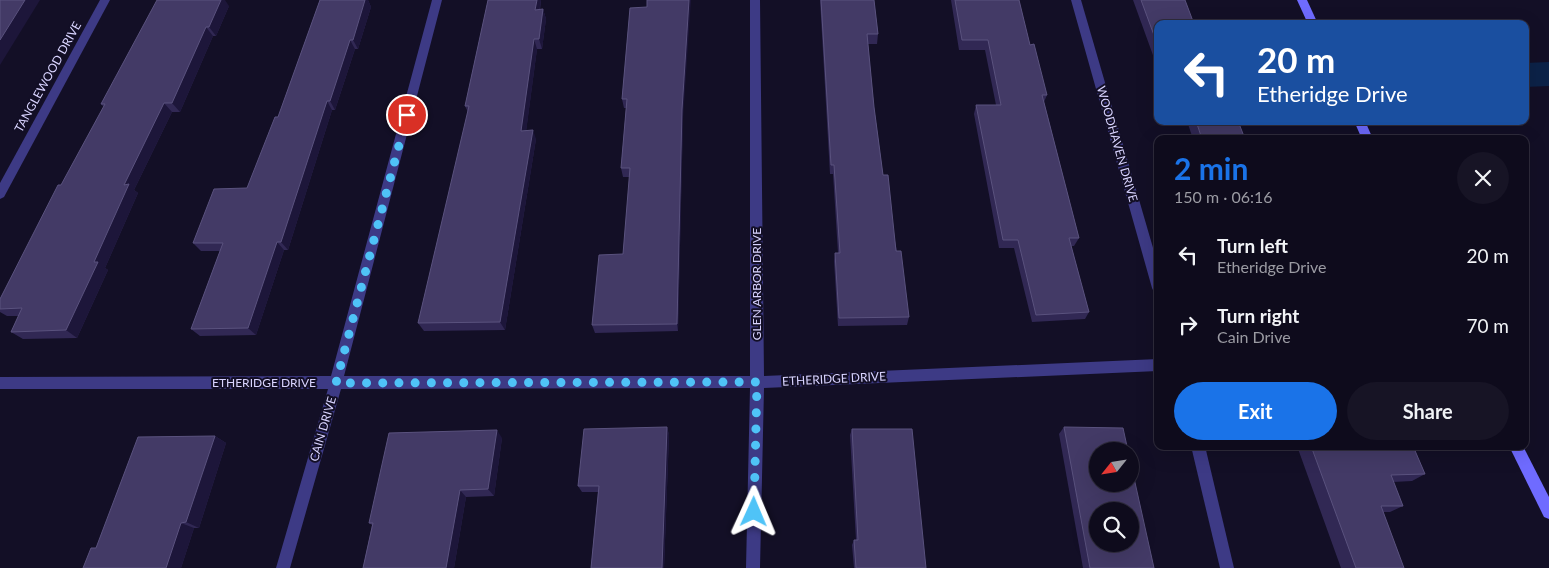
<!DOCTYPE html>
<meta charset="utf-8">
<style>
:root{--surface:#0e0b1c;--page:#171425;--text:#f1f3f6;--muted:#9b9ba3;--line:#2e2b3b;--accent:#1a73e8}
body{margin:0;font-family:Lato,sans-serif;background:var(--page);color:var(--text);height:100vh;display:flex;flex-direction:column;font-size:19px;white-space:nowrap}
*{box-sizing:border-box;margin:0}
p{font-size:16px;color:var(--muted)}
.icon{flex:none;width:28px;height:28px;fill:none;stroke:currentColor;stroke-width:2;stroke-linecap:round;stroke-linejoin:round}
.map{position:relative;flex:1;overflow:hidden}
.side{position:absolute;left:1154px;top:135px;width:375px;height:315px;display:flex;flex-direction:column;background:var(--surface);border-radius:10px;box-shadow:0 5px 20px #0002,0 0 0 1px var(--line)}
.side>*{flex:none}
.hud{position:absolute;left:1154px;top:20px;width:375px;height:105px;border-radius:10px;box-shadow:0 5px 20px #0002,0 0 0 1px var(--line);background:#1a4fa0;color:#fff;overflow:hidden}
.needle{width:32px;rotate:240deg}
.tools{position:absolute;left:1089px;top:442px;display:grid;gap:10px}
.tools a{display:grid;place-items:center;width:50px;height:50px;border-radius:50%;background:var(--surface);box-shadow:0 5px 20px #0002,0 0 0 1px var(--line);font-size:25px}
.pin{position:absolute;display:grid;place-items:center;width:42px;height:42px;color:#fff;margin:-21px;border:2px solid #fff;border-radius:50%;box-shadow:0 1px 5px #0007}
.me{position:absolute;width:55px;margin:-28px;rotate:1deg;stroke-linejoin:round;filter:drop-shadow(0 0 4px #0008)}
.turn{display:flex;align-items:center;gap:18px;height:105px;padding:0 20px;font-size:22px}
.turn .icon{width:65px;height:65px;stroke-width:2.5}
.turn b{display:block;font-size:35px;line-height:42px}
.round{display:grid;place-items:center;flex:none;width:52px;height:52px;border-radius:26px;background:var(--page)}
.headline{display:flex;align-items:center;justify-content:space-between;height:85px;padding:0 20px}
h1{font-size:30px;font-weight:700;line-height:38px;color:var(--accent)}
.primary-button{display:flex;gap:10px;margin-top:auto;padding:10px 20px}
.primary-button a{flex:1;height:58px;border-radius:30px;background:var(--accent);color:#fff;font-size:20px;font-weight:700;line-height:58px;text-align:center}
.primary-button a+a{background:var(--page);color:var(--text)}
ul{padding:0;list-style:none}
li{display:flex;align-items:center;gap:15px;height:70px;padding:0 20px}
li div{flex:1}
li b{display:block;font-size:19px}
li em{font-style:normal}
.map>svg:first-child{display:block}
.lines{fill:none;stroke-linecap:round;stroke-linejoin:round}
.canal{fill:#0c2248;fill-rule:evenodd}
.street{fill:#3d3a85;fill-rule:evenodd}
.secondary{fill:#6f6bff;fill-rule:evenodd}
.wall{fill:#312854}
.shaded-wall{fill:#1d163a}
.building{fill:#433a66;stroke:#5a527e;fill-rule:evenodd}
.route{stroke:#4fc3f7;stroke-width:9;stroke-dasharray:0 16.2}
.labels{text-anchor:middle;stroke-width:4;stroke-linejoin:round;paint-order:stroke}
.street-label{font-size:12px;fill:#d9d4ff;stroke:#130f26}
</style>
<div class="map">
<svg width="1549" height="568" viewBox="0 0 1549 568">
<rect width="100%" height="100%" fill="#130f26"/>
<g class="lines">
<path class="canal" d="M1549 62V86L1525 87V63Z"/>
<g class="street">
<path d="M100 0H110L4 197 0 199V183Z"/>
<path d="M432 0H442L344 376H750V0H760L764 376 1158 359V371L764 388 760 568H746L750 388 341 389 290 568H276L328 389H0V377L331 376Z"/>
<path d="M1071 0H1081L1158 265V293L1154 292 1152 288Z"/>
<path d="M1191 446H1205L1234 568H1220Z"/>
</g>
<g class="secondary">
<path d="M1297 0H1307L1318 24H1308Z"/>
<path d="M1354 121H1365L1373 139H1362Z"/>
<path d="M1509 446H1523L1549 497V519L1544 517Z"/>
</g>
</g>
<g class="wall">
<path d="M320 0H368L371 7 358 49H355L335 110H332L288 250H284L256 335 200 336 191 329 220 251H201L193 243 247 188 278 117Z"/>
<path d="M488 0H541L540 10 543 9 546 19 542 49H537L526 131 536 139 505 330 424 331 418 323 468 112 465 106Z"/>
<path d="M820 0H874L878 34 877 44H868L874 107 883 175 909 317 907 325 838 326 834 261 835 253H838L833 174H830Z"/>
<path d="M951 0H1019L1030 45 1047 95 1044 102 1079 238 1074 246H1071L1089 312 1085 319 1032 322 1014 248H999L974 114 976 105H996L985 50H959Z"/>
<path d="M1133 0H1185L1158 24V69Z"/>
<path d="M229 6 216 36H213L180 112H172L134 190 138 193 105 268 108 270 77 338 23 339 11 332 19 316H7L0 312V299L104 107 101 104Z"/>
<path d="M630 8 683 119 678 331 595 333 592 325 623 254 630 177H623L621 168 626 108H624L622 99Z"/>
<path d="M1187 121H1238L1245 139H1193Z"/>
<path d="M667 427 669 435 664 568H591L598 492H582L578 486Z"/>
<path d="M1064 427 1154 568H1083L1059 434Z"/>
<path d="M852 429 926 568H854L852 545 854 540H856L850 435Z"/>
<path d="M215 436 226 443 199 528H194L181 568H83Z"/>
<path d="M502 438 494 496 466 497 454 568H363L372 525 369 523Z"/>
<path d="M1297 446H1413L1425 474 1412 481 1393 482 1403 506 1390 512H1383L1404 568H1341Z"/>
</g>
<g class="shaded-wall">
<path d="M25 0H40L0 65V40Z"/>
<path d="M221 0H225L229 6 216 36 209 27Z"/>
<path d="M362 0H368L371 7 358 49 353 40Z"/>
<path d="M537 0H541L538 19 535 10Z"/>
<path d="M689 0H691L683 119 678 331 677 324 682 110Z"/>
<path d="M543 9 546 19 542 49 539 39Z"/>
<path d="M206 27 213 36 180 112 172 103Z"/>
<path d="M534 39 537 49 525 140 521 131Z"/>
<path d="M350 40 355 49 335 110 330 101Z"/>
<path d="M327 101 332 110 288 250 281 242Z"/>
<path d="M164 103 172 112 134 190 138 193 105 268 108 270 77 338 66 330 94 262 124 185Z"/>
<path d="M533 130 536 139 505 330 500 322Z"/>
<path d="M277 242 284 250 256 335 248 328Z"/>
<path d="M667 427 669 435 664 568H662Z"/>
<path d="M497 430 502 438 494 496 488 489Z"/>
<path d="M215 436 226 443 199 528 186 522Z"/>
<path d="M460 490 466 497 454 568H446Z"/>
<path d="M181 523 194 528 181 568H166Z"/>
</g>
<g class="building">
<path d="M0 0H25L0 40Z"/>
<path d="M157 0H221L209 27H206L172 103H164L124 185 129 184 94 262H98L66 330 11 332 22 308 0 309V299L58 185H61L105 104H101Z"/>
<path d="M320 0H365L353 40H350L330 101H327L281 242H277L248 328 191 329 223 243H193L214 189 247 188 275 117H278Z"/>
<path d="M488 0H537L535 10 543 9 539 39H534L521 131 533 130 500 322 418 323 469 106H465Z"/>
<path d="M647 0H689L682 110 677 324 592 325 599 255 623 254 630 168H621L627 99H622L630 8 647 7Z"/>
<path d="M821 0H874L878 34H867L874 107 883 175H888L896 251H901L909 317 839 318 835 253H840L834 165H831Z"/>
<path d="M955 0H1019L1030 45 1034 44 1047 95H1042L1079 238H1069L1089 312 1036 315 1018 240H1003L976 105H1001L988 40H962Z"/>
<path d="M1141 0H1185L1194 24H1158V46Z"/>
<path d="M1196 121H1238L1245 139H1202Z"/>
<path d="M667 427 662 568H591L599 486H578L584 429Z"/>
<path d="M1064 427 1123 428 1128 451H1098V484H1130V460L1154 568H1090ZM1098 511H1130V544H1098Z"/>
<path d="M852 429H912L926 568H856L854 540H858Z"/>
<path d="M497 430 488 489 460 490 446 568H363L373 523H369L389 433Z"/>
<path d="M215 436 186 522 181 523 166 568H83L91 548H96L138 437Z"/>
<path d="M1311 446H1413L1425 474 1391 475 1403 506H1381L1404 568H1356Z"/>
</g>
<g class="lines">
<path class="route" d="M407 115 336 383 757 382 754 512"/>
</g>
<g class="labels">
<g class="street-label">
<text transform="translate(48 77) rotate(-61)" y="4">TANGLEWOOD DRIVE</text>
<text transform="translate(1117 144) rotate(74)" y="4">WOODHAVEN DRIVE</text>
<text transform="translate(757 284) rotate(-90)" y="4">GLEN ARBOR DRIVE</text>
<text transform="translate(834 379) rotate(-3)" y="4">ETHERIDGE DRIVE</text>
<text x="264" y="387">ETHERIDGE DRIVE</text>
<text transform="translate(323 429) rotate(-74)" y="4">CAIN DRIVE</text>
</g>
</g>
</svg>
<div class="tools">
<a><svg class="needle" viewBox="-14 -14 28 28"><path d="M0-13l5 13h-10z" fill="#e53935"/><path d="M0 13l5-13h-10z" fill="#9b9ba3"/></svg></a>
<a><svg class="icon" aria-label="search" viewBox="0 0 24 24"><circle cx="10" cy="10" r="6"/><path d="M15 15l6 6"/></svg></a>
</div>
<div class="pin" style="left:407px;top:115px;background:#d93025"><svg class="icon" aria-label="arrive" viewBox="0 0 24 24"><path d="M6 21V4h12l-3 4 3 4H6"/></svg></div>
<svg class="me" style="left:754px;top:512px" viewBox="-20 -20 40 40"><path d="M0-17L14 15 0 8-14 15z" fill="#4fc3f7" stroke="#fff" stroke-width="4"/></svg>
<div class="hud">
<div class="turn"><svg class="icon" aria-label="left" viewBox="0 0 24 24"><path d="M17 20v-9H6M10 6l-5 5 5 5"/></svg><div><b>20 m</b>Etheridge Drive</div></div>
</div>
<section class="side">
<div class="headline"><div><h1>2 min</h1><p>150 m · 06:16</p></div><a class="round"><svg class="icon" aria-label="close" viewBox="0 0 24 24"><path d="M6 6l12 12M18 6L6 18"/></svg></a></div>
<ul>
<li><svg class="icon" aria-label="left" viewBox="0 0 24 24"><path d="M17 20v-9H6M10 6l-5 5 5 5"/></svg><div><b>Turn left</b><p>Etheridge Drive</p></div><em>20 m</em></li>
<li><svg class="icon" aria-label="right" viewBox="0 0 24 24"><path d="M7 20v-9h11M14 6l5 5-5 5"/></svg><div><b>Turn right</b><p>Cain Drive</p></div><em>70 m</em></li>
</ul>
<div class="primary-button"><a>Exit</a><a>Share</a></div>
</section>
</div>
